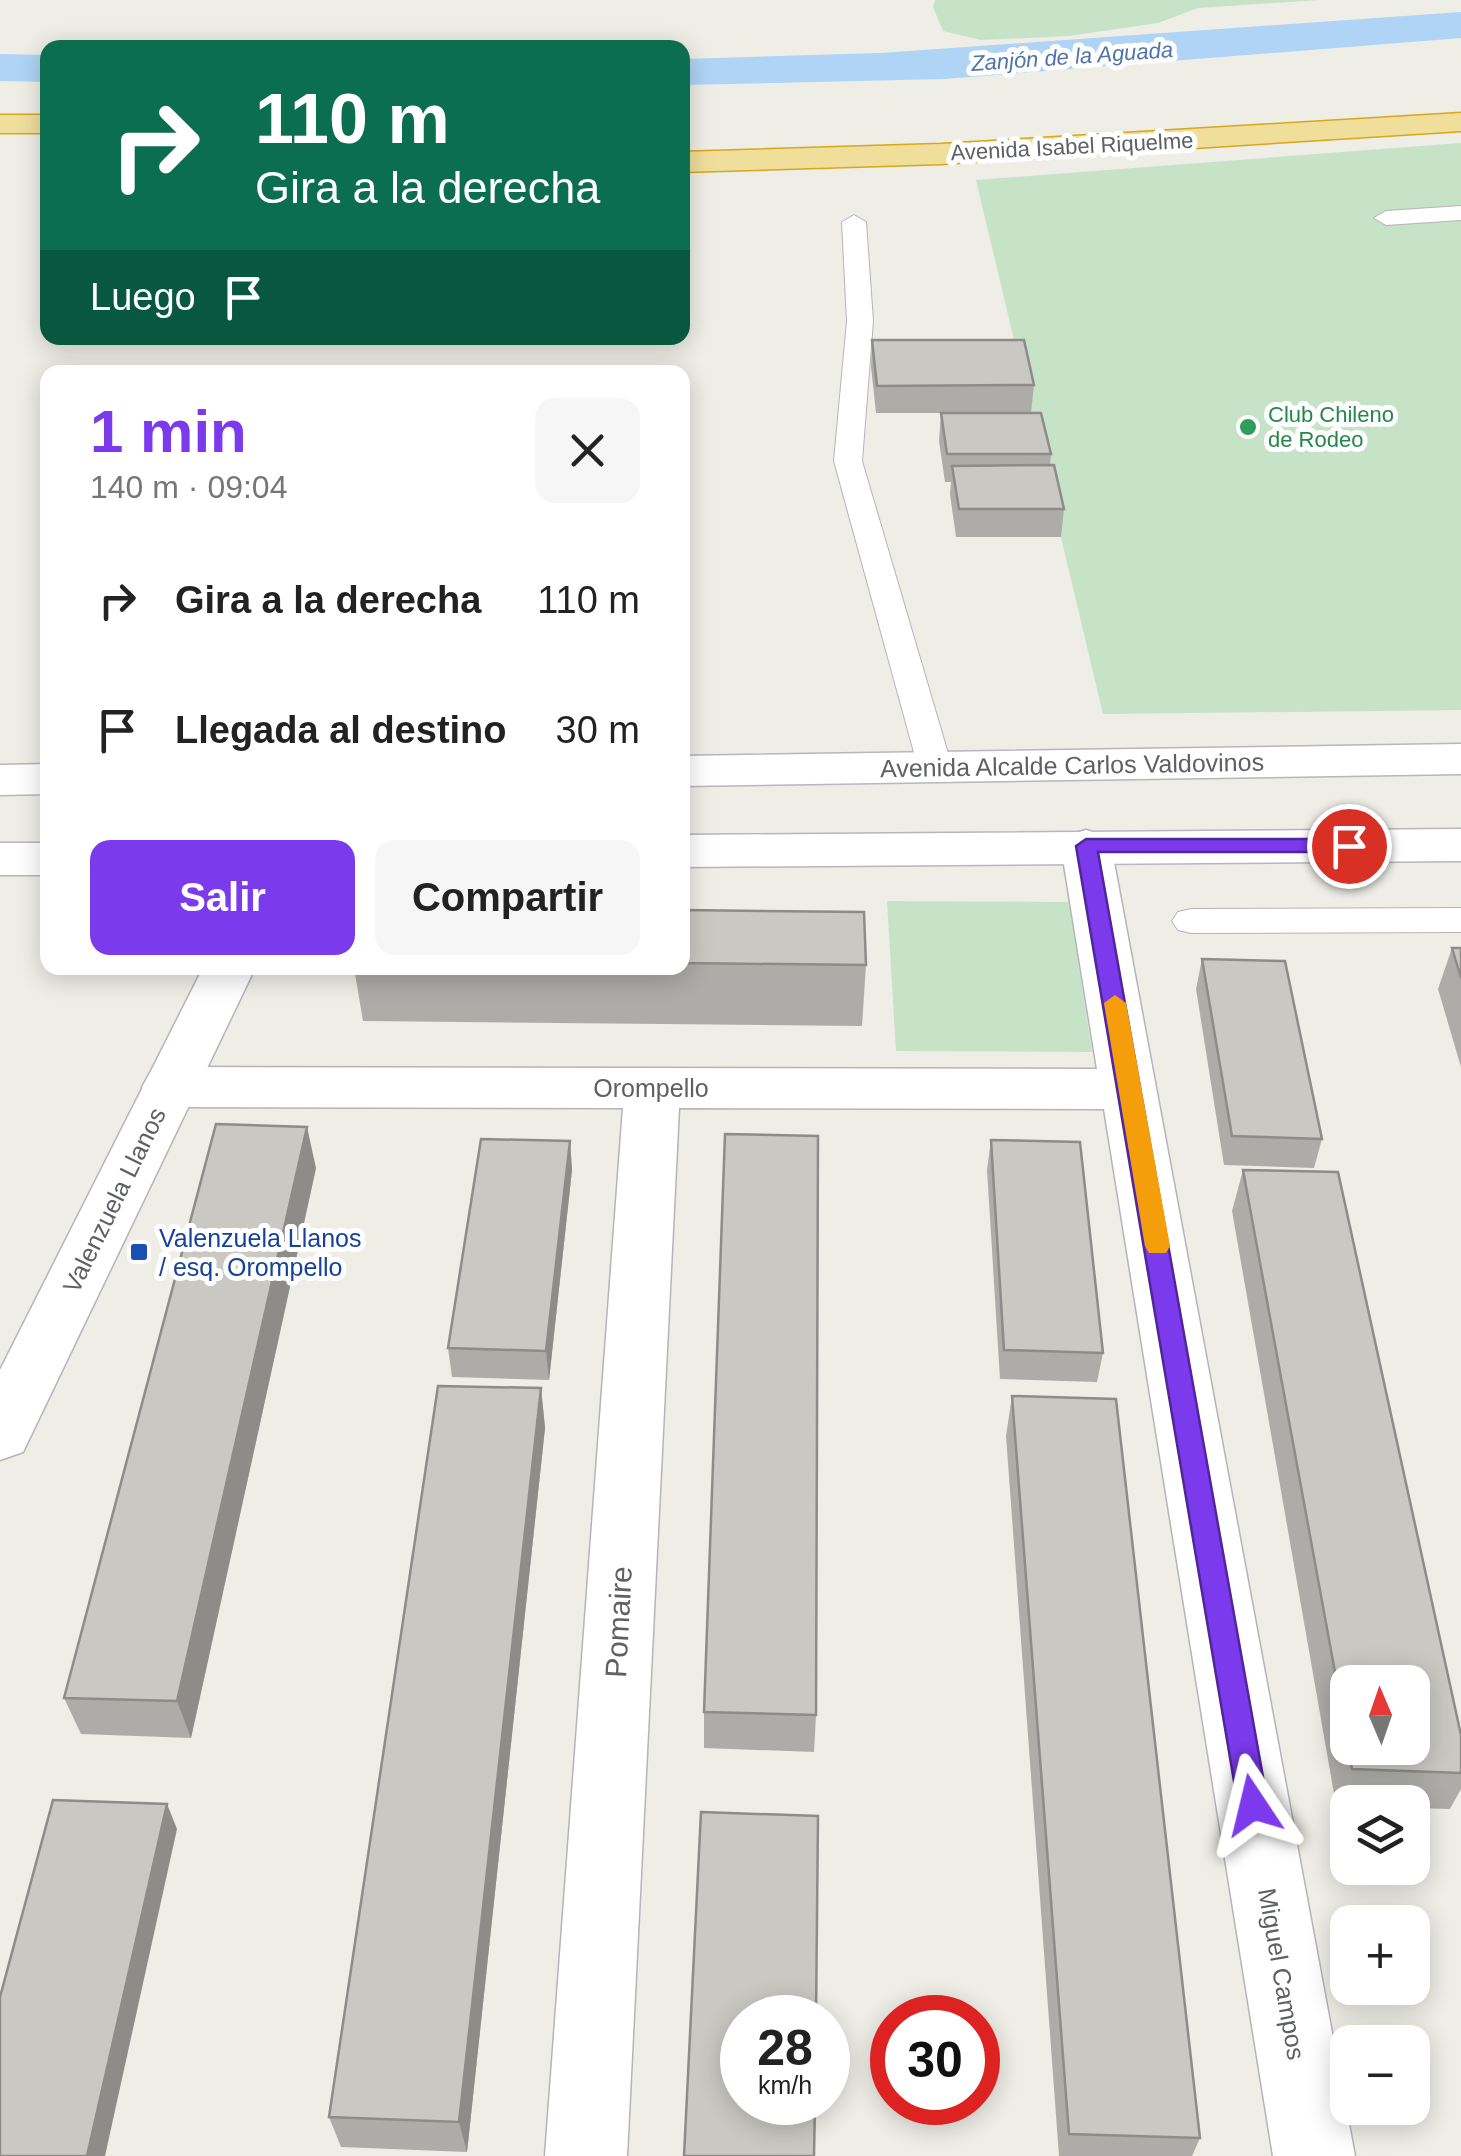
<!DOCTYPE html>
<html lang="es">
<meta charset="utf-8">
<style>
:root{--surface:#fff;--page:#f6f6f6;--text:#222;--muted:#767676;--accent:#7c3aed}
body{margin:0;font-family:Arial,sans-serif;background:var(--page);color:var(--text);height:100vh;display:flex;flex-direction:column;font-size:38px;white-space:nowrap}
*{box-sizing:border-box;margin:0}
p{font-size:32px;color:var(--muted)}
.icon{flex:none;width:55px;height:55px;fill:none;stroke:currentColor;stroke-width:2;stroke-linecap:round;stroke-linejoin:round}
.map{position:relative;flex:1;overflow:hidden}
.sheet{position:absolute;left:40px;top:365px;width:650px;height:610px;display:flex;flex-direction:column;background:var(--surface);border-radius:20px;box-shadow:0 5px 25px #0003}
.sheet>*{flex:none}
.guide{position:absolute;left:40px;top:40px;width:650px;height:305px;border-radius:20px;box-shadow:0 5px 25px #0003;background:#0b6e4f;color:#fff;overflow:hidden}
.needle{width:65px;rotate:358deg}
.buttons{position:absolute;left:1330px;top:1665px;display:grid;gap:20px}
.buttons a{display:grid;place-items:center;width:100px;height:100px;border-radius:20px;background:var(--surface);box-shadow:0 5px 25px #0003;font-size:50px}
.speed{position:absolute;left:720px;top:1995px;display:flex;gap:20px;font-size:50px;font-weight:700;text-align:center}
.speed>*{display:grid;place-content:center;width:130px;height:130px;border-radius:50%;background:var(--surface);box-shadow:0 5px 25px #0003;line-height:1}
.speed small{font-size:25px;font-weight:400}
.speed .limit{border:15px solid #d22;background:#fff;color:#111}
.pin{position:absolute;display:grid;place-items:center;width:85px;height:85px;color:#fff;margin:-42px;border:5px solid #fff;border-radius:50%;box-shadow:0 2px 10px #0007}
.me{position:absolute;width:110px;margin:-55px;rotate:350deg;stroke-linejoin:round;filter:drop-shadow(0 0 8px #0008)}
.turn{display:flex;align-items:center;gap:35px;height:210px;padding:0 50px;font-size:45px}
.turn .icon{width:130px;height:130px;stroke-width:2.5}
.turn b{display:block;font-size:70px;line-height:85px}
.then{display:flex;align-items:center;height:95px;padding:0 50px;background:#0003;gap:20px;font-size:38px}
.round{display:grid;place-items:center;flex:none;width:105px;height:105px;border-radius:20px;background:var(--page)}
.head{display:flex;align-items:center;justify-content:space-between;height:170px;padding:0 50px}
h1{font-size:60px;font-weight:700;line-height:75px;color:var(--accent)}
.button{display:flex;gap:20px;margin-top:auto;padding:20px 50px}
.button a{flex:1;height:115px;border-radius:20px;background:var(--accent);color:#fff;font-size:40px;font-weight:700;line-height:115px;text-align:center}
.button a+a{background:var(--page);color:var(--text)}
ul{padding:0;list-style:none}
li{display:flex;align-items:center;gap:30px;height:130px;padding:0 50px}
li div{flex:1}
li b{display:block;font-size:38px}
li em{font-style:normal}
.map>svg:first-child{display:block}
.green{fill:#c6e2c7}
.water{fill:#afd4f5}
.lines{fill:none;stroke-linecap:round;stroke-linejoin:round}
.service-casing{stroke:#b3b5b9;stroke-width:2}
.minor-casing{stroke:#b3b5b9;stroke-width:3}
.tertiary-casing{stroke:#b3b5b9;stroke-width:3}
.secondary-casing{stroke:#b5b7bc;stroke-width:3}
.motorway-casing{stroke:#d9a61c;stroke-width:3}
.service{fill:#fff;fill-rule:evenodd}
.minor{fill:#fff;fill-rule:evenodd}
.tertiary{fill:#fff;fill-rule:evenodd}
.secondary{fill:#fff;fill-rule:evenodd}
.motorway{fill:#f0de9b;fill-rule:evenodd}
.wall{fill:#aeaca8;fill-rule:evenodd}
.shaded-wall{fill:#8d8c88}
.building{fill:#cac8c3;stroke:#8d8c88;stroke-width:2.5}
.route{fill:#7c3aed;stroke:#51269a;stroke-width:2.5}
.slow{fill:#f59e0b}
.leisure-dot{fill:#2e9e5b;stroke:#fff;stroke-width:4}
.transit-dot{fill:#1a4fb4;stroke:#fff;stroke-width:4}
.labels{text-anchor:middle;stroke-width:10;stroke-linejoin:round;paint-order:stroke}
.far-water-label{font-size:22px;font-style:italic;fill:#4e75a6;stroke:#fff}
.far-street-label{font-size:22px;fill:#5e6065;stroke:#fff}
.far-leisure-label{font-size:22px;fill:#27864d;stroke:#fff;text-anchor:start}
.street-label{font-size:25px;fill:#5e6065;stroke:#fff}
.transit-label{font-size:25px;fill:#164399;stroke:#fff;text-anchor:start}
.near-street-label{font-size:30px;fill:#5e6065;stroke:#fff}
</style>
<div class="map">
<svg width="1461" height="2156" viewBox="0 0 1461 2156">
<rect width="100%" height="100%" fill="#eeede6"/>
<g class="green">
<path d="M935 0H1319L1198 8 1158 23 1068 36 981 40 943 31 933 7Z"/>
<path d="M1461 143V710L1103 714 976 180Z"/>
<path d="M887 901 1069 902 1092 1052 896 1051Z"/>
</g>
<g class="water">
<path d="M1461 12V38L944 79 683 85V59L881 53Z"/>
<path d="M0 54 47 55V82L0 81Z"/>
</g>
<g class="lines">
<defs>
<g id="service">
<path d="M1461 206V220L1386 225 1374 218 1386 211Z"/>
<path d="M854 215 866 222 873 321 862 461 952 767 947 775 935 778 923 775 918 767 834 461 847 321 842 222Z"/>
<path d="M1461 908V932L1191 933 1178 930 1172 921 1178 912 1191 909Z"/>
</g>
<path id="minor" d="M1086 830 1103 835 1111 846 1355 2156H1273L1104 1109 679 1108 627 2156H545L623 1108 170 1107 150 1101 142 1087 150 1073 170 1067 1097 1069 1061 846 1069 835Z"/>
<path id="tertiary" d="M203 968H255L23 1452 0 1460V1370Z"/>
<g id="secondary">
<path d="M1461 744V774L682 786V756Z"/>
<path d="M48 764V794L0 795V765Z"/>
<path d="M1461 829V861L682 867V835Z"/>
<rect x="0" y="843" width="48" height="32"/>
</g>
<g id="motorway">
<path d="M1461 113V131L941 164 682 172V152L941 144Z"/>
<rect x="0" y="115" width="48" height="18"/>
</g>
</defs>
<use href="#service" class="service-casing"/>
<use href="#minor" class="minor-casing"/>
<use href="#tertiary" class="tertiary-casing"/>
<use href="#secondary" class="secondary-casing"/>
<use href="#motorway" class="motorway-casing"/>
<use href="#service" class="service"/>
<use href="#minor" class="minor"/>
<use href="#tertiary" class="tertiary"/>
<use href="#secondary" class="secondary"/>
<use href="#motorway" class="motorway"/>
</g>
<g class="wall">
<path d="M872 340 1034 385 1031 413H876L871 367Z"/>
<path d="M941 413 1051 454 1050 465 1064 509 1061 537H956L950 494 951 482H945L939 441Z"/>
<path d="M682 910 866 965 862 1026 363 1021 354 968H682Z"/>
<path d="M1452 948H1461V1067L1438 989Z"/>
<path d="M1202 959 1322 1139 1314 1168 1224 1165 1196 989Z"/>
<path d="M991 1140 1103 1353 1097 1382 1000 1379 987 1170Z"/>
<path d="M570 1141 572 1170 549 1380 452 1377 448 1348Z"/>
<path d="M316 1168 191 1738 81 1734 64 1698Z"/>
<path d="M1243 1170 1461 1735V1789L1450 1809 1412 1808V1802H1348V1806L1336 1805 1232 1211ZM1348 1682 1412 1748H1348Z"/>
<path d="M541 1388 545 1428 467 2152 341 2147 329 2117Z"/>
<path d="M1012 1396 1200 2138 1192 2156H1059L1006 1436Z"/>
<path d="M704 1712 816 1715 814 1752 704 1748Z"/>
</g>
<g class="shaded-wall">
<path d="M307 1127 316 1168 191 1738 177 1701Z"/>
<path d="M570 1141 572 1170 549 1380 546 1351Z"/>
<path d="M541 1388 545 1428 467 2152 459 2122Z"/>
<path d="M167 1804 177 1829 105 2156H87Z"/>
</g>
<g class="building">
<path d="M872 340H1024L1034 385 877 386Z"/>
<path d="M941 413H1041L1051 454H947Z"/>
<path d="M1054 465 1064 509H959L952 466Z"/>
<path d="M682 910 864 912 866 965 682 963Z"/>
<path d="M1452 948H1461V978Z"/>
<path d="M1202 959 1285 961 1322 1139 1232 1136Z"/>
<path d="M216 1124 307 1127 177 1701 64 1698Z"/>
<path d="M725 1134 818 1136 816 1715 704 1712Z"/>
<path d="M481 1139 570 1141 546 1351 448 1348Z"/>
<path d="M991 1140 1080 1142 1103 1353 1004 1350Z"/>
<path d="M1243 1170 1338 1172 1461 1735V1773L1352 1769 1348 1748H1412V1682H1348V1743Z"/>
<path d="M438 1386 541 1388 459 2122 329 2117Z"/>
<path d="M1012 1396 1116 1399 1200 2138 1069 2134Z"/>
<path d="M53 1800 167 1804 87 2156H0V1997Z"/>
<path d="M701 1812 818 1816 816 2018H742V2102H815L814 2156H684Z"/>
</g>
<path class="route" d="M1086 839H1349L1359 846 1349 852H1098L1268 1805 1264 1815 1253 1820 1242 1815 1238 1805 1076 846Z"/>
<path class="slow" d="M1115 995 1126 1003 1170 1246 1166 1253H1149L1145 1246 1104 1003Z"/>
<circle class="leisure-dot" cx="1248" cy="427" r="10"/>
<rect class="transit-dot" x="129" y="1242" width="20" height="20" rx="5"/>
<g class="labels">
<g class="far-water-label">
<text transform="translate(1072 56) rotate(-4)" y="8">Zanjón de la Aguada</text>
</g>
<g class="far-street-label">
<text transform="translate(1072 146) rotate(-3)" y="8">Avenida Isabel Riquelme</text>
</g>
<g class="far-leisure-label">
<text x="1268" y="422">Club Chileno<tspan x="1268" dy="25">de Rodeo</tspan></text>
</g>
<g class="street-label">
<text transform="translate(1072 765) rotate(-1)" y="9">Avenida Alcalde Carlos Valdovinos</text>
<text x="651" y="1097">Orompello</text>
<text transform="translate(114 1200) rotate(-64)" y="9">Valenzuela Llanos</text>
<text transform="translate(1282 1974) rotate(80)" y="9">Miguel Campos</text>
</g>
<g class="transit-label">
<text x="159" y="1247">Valenzuela Llanos<tspan x="159" dy="29">/ esq. Orompello</tspan></text>
</g>
<g class="near-street-label">
<text transform="translate(619 1622) rotate(-87)" y="10">Pomaire</text>
</g>
</g>
</svg>
<div class="buttons">
<a><svg class="needle" viewBox="-14 -14 28 28"><path d="M0-13l5 13h-10z" fill="#e53935"/><path d="M0 13l5-13h-10z" fill="#767676"/></svg></a>
<a><svg class="icon" aria-label="layers" viewBox="0 0 24 24"><path d="M12 4l9 5-9 5-9-5zM3 14l9 5 9-5"/></svg></a>
<a>+</a>
<a>−</a>
</div>
<div class="speed"><div>28<small>km/h</small></div><div class="limit">30</div></div>
<div class="pin" style="left:1349px;top:846px;background:#d93025"><svg class="icon" aria-label="arrive" viewBox="0 0 24 24"><path d="M6 21V4h12l-3 4 3 4H6"/></svg></div>
<svg class="me" style="left:1253px;top:1805px" viewBox="-20 -20 40 40"><path d="M0-17L14 15 0 8-14 15z" fill="#7c3aed" stroke="#fff" stroke-width="4"/></svg>
<div class="guide">
<div class="turn"><svg class="icon" aria-label="right" viewBox="0 0 24 24"><path d="M7 20v-9h11M14 6l5 5-5 5"/></svg><div><b>110 m</b>Gira a la derecha</div></div>
<div class="then">Luego<svg class="icon" aria-label="arrive" viewBox="0 0 24 24"><path d="M6 21V4h12l-3 4 3 4H6"/></svg></div>
</div>
<section class="sheet">
<div class="head"><div><h1>1 min</h1><p>140 m · 09:04</p></div><a class="round"><svg class="icon" aria-label="close" viewBox="0 0 24 24"><path d="M6 6l12 12M18 6L6 18"/></svg></a></div>
<ul>
<li><svg class="icon" aria-label="right" viewBox="0 0 24 24"><path d="M7 20v-9h11M14 6l5 5-5 5"/></svg><div><b>Gira a la derecha</b></div><em>110 m</em></li>
<li><svg class="icon" aria-label="arrive" viewBox="0 0 24 24"><path d="M6 21V4h12l-3 4 3 4H6"/></svg><div><b>Llegada al destino</b></div><em>30 m</em></li>
</ul>
<div class="button"><a>Salir</a><a>Compartir</a></div>
</section>
</div>
